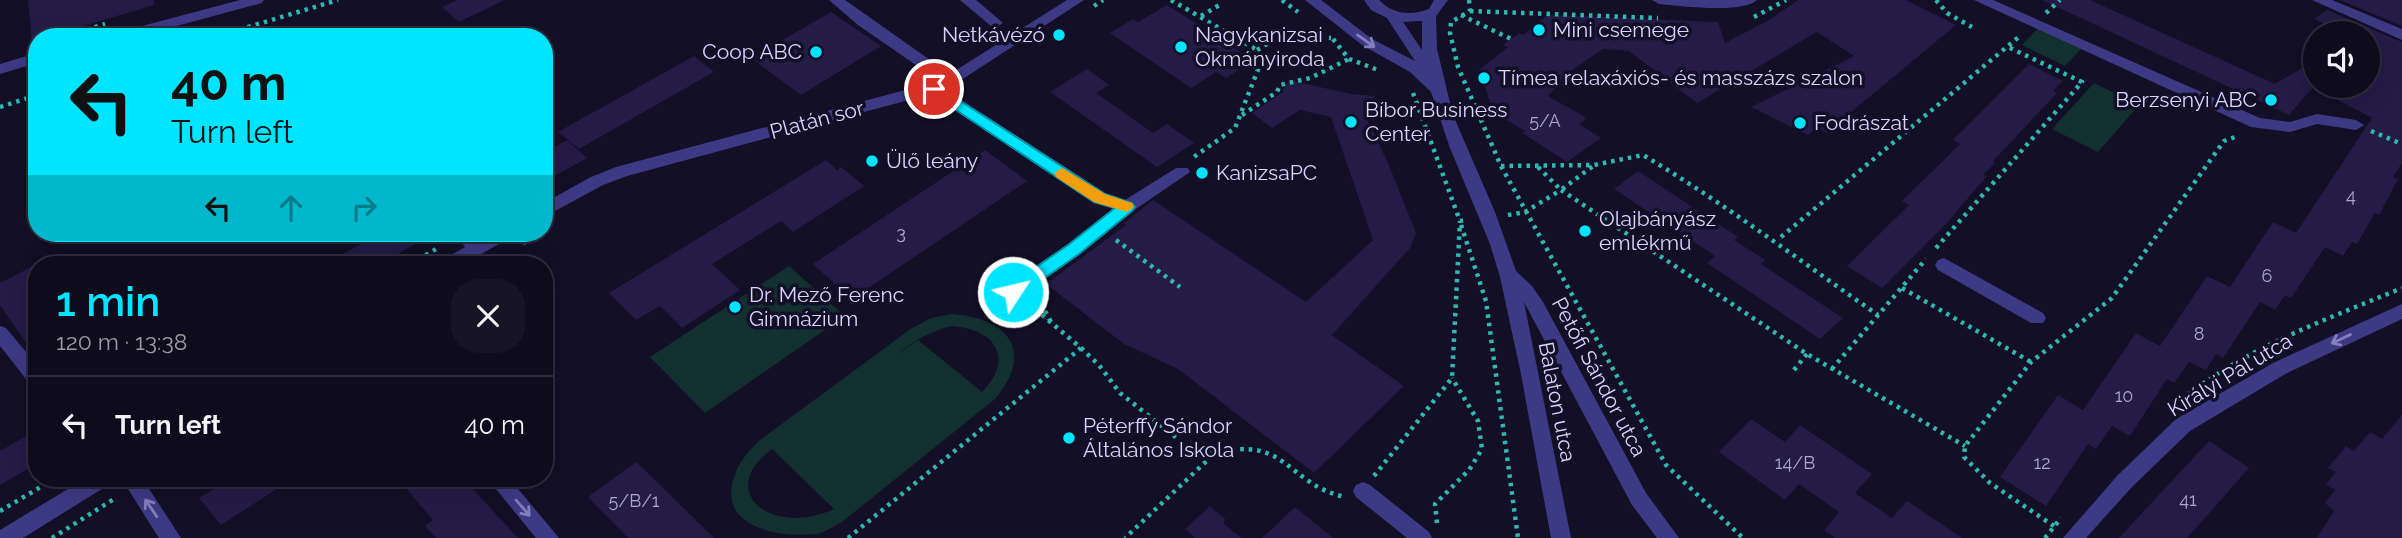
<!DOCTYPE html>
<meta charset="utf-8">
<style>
:root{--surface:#0e0b1c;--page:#171425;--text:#f1f3f6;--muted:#9b9ba3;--line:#2e2b3b;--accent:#00e5ff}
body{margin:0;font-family:Raleway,sans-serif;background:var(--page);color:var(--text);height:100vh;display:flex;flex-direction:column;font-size:26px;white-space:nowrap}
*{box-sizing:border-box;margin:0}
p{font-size:23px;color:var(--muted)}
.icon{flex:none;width:38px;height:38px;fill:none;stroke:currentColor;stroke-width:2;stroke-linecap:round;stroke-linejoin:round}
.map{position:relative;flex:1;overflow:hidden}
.drawer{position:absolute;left:28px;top:256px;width:525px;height:231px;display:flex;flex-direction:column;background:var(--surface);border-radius:28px;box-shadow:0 7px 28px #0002,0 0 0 2px var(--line)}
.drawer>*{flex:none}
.hud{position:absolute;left:28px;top:28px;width:525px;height:214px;border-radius:28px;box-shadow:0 7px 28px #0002,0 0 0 2px var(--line);background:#00e5ff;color:#111;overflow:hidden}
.controls{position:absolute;left:2303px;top:21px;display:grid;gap:14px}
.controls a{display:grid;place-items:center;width:77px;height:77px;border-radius:50%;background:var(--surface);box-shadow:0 7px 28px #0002,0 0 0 2px var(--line);font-size:35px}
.pin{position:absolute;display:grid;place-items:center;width:60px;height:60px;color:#fff;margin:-30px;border:4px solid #fff;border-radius:50%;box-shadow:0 2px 7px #0007}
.me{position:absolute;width:77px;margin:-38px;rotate:55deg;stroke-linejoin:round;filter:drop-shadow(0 0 5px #0008)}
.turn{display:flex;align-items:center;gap:24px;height:147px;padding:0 28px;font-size:32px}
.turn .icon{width:91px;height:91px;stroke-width:2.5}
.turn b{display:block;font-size:49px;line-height:60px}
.lanes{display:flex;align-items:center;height:66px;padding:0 28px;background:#0003;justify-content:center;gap:35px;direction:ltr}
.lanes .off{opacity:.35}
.round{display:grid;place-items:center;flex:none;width:74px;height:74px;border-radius:28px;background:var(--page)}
.head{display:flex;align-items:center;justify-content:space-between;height:119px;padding:0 28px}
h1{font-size:42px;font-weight:600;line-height:52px;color:var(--accent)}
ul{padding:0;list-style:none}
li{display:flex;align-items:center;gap:21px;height:98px;padding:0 28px;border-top:2px solid var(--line)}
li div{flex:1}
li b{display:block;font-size:26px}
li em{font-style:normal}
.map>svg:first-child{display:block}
.green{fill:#12302f;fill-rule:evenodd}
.building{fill:#241b47}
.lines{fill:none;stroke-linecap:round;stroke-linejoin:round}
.path{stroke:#2fb8b0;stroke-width:4.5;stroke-dasharray:3.5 5;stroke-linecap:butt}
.minor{fill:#3d3a85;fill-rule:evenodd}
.oneway{stroke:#837fbc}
.route{fill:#00e5ff;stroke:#0095a6;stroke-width:2}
.slow{fill:#f59e0b}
.poi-dot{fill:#00e5ff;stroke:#130f26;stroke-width:2.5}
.labels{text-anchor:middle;stroke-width:7;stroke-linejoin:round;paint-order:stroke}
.number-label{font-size:18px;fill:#aca6d1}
.poi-label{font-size:21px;fill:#d9d4ff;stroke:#130f26;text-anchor:start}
.street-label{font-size:21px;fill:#d9d4ff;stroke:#130f26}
</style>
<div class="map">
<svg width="2402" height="538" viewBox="0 0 2402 538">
<rect width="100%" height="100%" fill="#130f26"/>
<g class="green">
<path d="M2040 26 2083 47 2065 66 2022 45Z"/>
<path d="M2094 83 2139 105 2098 152 2052 129Z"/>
<path d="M789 266 845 316 705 413 650 357Z"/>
<path d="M952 314C1009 318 1035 352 995 399L842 522C834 526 826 532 817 534 777 538 715 527 735 474 740 460 750 450 760 440L912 328 931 318ZM952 326C995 329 1015 358 982 392L918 340 897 355C913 341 930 331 952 326ZM772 449 834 509C772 538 714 491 772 449Z"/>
</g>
<g class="building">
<path d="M28 0H154V5L47 37H37V40L32 41Z"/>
<path d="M457 0H505L459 22 442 7Z"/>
<path d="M1798 0H1906L1956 25 1826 133 1818 128 1808 135 1751 107 1854 56 1817 32 1697 103 1629 51 1603 49 1571 71 1548 96 1587 118 1579 124 1601 138 1567 162 1522 133 1525 131 1503 118 1492 108 1479 70 1508 47 1503 45 1519 33 1523 35 1547 15 1718 22 1725 43 1769 20Z"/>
<path d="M2042 0H2090L2275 84 2302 68 2315 74 2314 86H2368V33H2346L2314 19 2327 10 2402 42V163L2393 177 2398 179 2379 215 2375 213 2357 244 2352 242 2343 256 2325 247 2291 298 2285 295 2275 310 2260 302 2223 358 2216 354 2206 370 2189 362 2174 383 2167 379 2130 436 2112 426 2096 449 2088 444 2046 506 2000 477 2058 395 2083 410 2136 333 2160 346 2207 276 2230 287 2273 222 2296 233 2372 118 2313 87 2289 115Z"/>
<path d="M2340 0H2402V26Z"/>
<path d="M1167 5 1205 29 1253 60 1226 78 1216 72 1191 88 1110 33 1133 19 1138 22Z"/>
<path d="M831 12 881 46 801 95 751 58Z"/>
<path d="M694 56 714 72 579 149 558 132Z"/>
<path d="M2029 64 2063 81 2053 91 2057 93 1993 161 1995 163 1983 175 1987 176 1945 225 1882 288 1847 266 1909 205 1902 201 1960 144 1953 140Z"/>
<path d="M1087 69 1109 85 1096 93 1153 133 1167 124 1194 143 1157 167 1050 92Z"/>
<path d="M1293 81 1351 94 1375 96 1364 113 1388 163 1416 233 1410 248 1332 335 1404 386 1314 473 1178 369 1124 344 1046 284 1126 225 1124 223 1153 200 1306 302 1373 240 1331 117 1300 110 1272 128 1252 113 1283 92 1285 84Z"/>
<path d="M567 140 587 158 544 182V153Z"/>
<path d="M985 150 1027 181 852 299 813 264Z"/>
<path d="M826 160 837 170 841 167 864 186 793 232 781 221 712 264 740 290 682 328 660 306 636 320 609 293Z"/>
<path d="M1638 171 1738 237 1734 240 1765 260 1761 264 1843 318 1820 339 1707 263 1715 256 1614 189Z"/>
<path d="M381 233H404L415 244 380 264H325Z"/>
<path d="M37 264V359L0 305V283Z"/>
<path d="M2402 415V538H2317L2334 511 2325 503 2335 490 2326 484 2336 472 2328 468 2346 446 2354 451 2370 432 2382 439Z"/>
<path d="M1751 419 1785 442 1800 425 1872 474 1855 493 1892 518 1907 501 1962 538H1835L1824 530 1839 512 1799 484 1785 500 1719 452Z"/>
<path d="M37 430V464L0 485V451Z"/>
<path d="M2209 441 2249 468 2187 538H2119Z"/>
<path d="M636 462 648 473 714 538H628L588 497Z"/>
<path d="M231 478H294L221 525 199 498Z"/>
<path d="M397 478H463L518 538H436L425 526 433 520Z"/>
<path d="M1210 506 1226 520 1223 523 1241 538H1195L1185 529Z"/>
<path d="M1295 507 1333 538H1262Z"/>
</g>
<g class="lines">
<g class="path">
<path d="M1171 0 1257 50 1261 62 1235 128 1191 159"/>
<path d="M1282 0 1298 12"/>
<path d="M1469 0 1470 11 1451 22 1450 33 1458 67 1501 166 1666 465 1743 538"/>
<path d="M1936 0 1947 13 1972 27"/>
<path d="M1094 6 1103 0"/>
<path d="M1470 11 1658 18"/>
<path d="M2046 13 2060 0"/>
<path d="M1461 15 1511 39"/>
<path d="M1201 16 1221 4"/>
<path d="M1754 17 1786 0"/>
<path d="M62 37 105 24"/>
<path d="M215 37 338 0"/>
<path d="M1333 39 1349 59 1378 70"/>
<path d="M1257 50 1284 34 1331 38"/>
<path d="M1413 93 1460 221 1468 220"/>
<path d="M0 107 37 95"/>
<path d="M1242 115 1277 92 1280 85 1310 78 1349 59"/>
<path d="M2371 131 2402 144"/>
<path d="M1501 166 1594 165 1643 155C1724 203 1800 261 1878 315"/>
<path d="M1538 167 1561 190 1593 166"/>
<path d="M1508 215 1525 212 1561 190 1807 354 1965 446"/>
<path d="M1461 225 1486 301 1518 538"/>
<path d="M1781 237 2021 35"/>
<path d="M1116 240 1180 287"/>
<path d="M523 243 541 233"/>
<path d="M1936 248 2082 82 2008 47"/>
<path d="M411 264 436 249"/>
<path d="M1902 288 2031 362"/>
<path d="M1037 296 1051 322"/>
<path d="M1081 348 1099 365 1120 393 1187 446 1201 453H1215L1125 538"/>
<path d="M1832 369 1926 259"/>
<path d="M1794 370 1807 354"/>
<path d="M2182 399C2248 347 2325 320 2402 288"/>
<path d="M1215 453C1288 435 1286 484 1345 497"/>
<path d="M1374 476 1452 378 1460 221"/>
<path d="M0 511 56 478"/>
<path d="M1437 523 1435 504 1469 470 1482 449 1478 421 1452 378"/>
<path d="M2054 526 1990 483 1964 457 1965 446 2031 362 2112 298 2224 141 2238 136"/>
<path d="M52 538 114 499"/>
<path d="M848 538 1081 348 1027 302"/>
<path d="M2045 538 2061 518"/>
</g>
<g class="minor">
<path d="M240 0H264L262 3 136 37H110L112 34Z"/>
<path d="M829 0H845L950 74 1067 0H1084L946 90 1106 194 1125 200 1176 168H1188L1190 172 1133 211 1079 255 993 312 987 310 984 305 987 300 1067 245 1113 209 1094 202 931 94 627 176 603 185 544 217V203L591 177 616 167 939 81 858 25Z"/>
<path d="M960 0H976L1003 23 996 28 991 26Z"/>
<path d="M1305 0H1321L1372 39 1415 61 1387 18 1371 10 1364 0H1379C1392 14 1411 16 1429 9L1434 0H1448L1436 16 1437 49 1453 115 1495 212 1516 271 1532 286 1543 302 1646 493 1679 538H1657L1632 505 1524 302 1571 538H1551L1521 374 1500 277 1490 244 1450 148 1431 92 1410 72 1362 45ZM1418 21H1422V50L1403 22Z"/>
<path d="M1652 0H1757C1742 14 1680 6 1659 4Z"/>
<path d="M1974 0H1993L2260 118 2290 122 2317 114 2356 120 2364 125 2356 130 2317 124 2290 132 2251 127Z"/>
<path d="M2312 0H2332L2402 29V40Z"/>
<path d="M37 53V63L0 74V64Z"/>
<path d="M453 233H472L479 240 491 233H514L511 237 464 264H441L444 259 465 247Z"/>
<path d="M1944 258 2043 313 2046 318 2043 323H2031L1938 270 1935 265 1938 260Z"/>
<path d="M2402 304V319L2287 373 2190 431 2131 488 2086 538H2063L2117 476 2176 419 2273 363Z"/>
<path d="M0 326 6 328 37 365V387L30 384 0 346Z"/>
<path d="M86 478H113L110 484 23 538H0V530Z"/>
<path d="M121 478H142L181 538H159Z"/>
<path d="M487 478H509L559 538H536Z"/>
<path d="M1363 482 1370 485 1429 532 1432 538H1407L1356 497 1353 491 1356 485Z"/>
</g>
</g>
<defs><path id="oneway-shaft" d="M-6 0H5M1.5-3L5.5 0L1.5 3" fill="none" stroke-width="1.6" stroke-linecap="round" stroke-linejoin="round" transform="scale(1.75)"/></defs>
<g class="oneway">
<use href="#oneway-shaft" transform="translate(1366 41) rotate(35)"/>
<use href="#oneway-shaft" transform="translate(2341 339) rotate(155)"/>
<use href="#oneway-shaft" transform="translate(151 508) rotate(-124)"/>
<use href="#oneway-shaft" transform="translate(523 508) rotate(49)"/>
</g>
<path class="route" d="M934 84 1105 194 1132 203 1135 207 1132 211 1079 254 1019 296H1007L1005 292 1007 287 1068 245 1115 208 1094 202 929 92 927 89Z"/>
<path class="slow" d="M1062 168 1105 194 1132 203 1134 207 1127 212 1094 202 1056 177 1054 173Z"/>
<g class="poi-dot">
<circle cx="1539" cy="30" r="7"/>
<circle cx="1059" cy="35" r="7"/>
<circle cx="1181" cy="47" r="7"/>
<circle cx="816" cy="52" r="7"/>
<circle cx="1484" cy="78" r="7"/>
<circle cx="2271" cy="100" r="7"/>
<circle cx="1351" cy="122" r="7"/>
<circle cx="1800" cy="123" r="7"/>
<circle cx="872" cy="161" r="7"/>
<circle cx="1202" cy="173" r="7"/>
<circle cx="1585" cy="231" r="7"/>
<circle cx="735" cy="307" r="7"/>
<circle cx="1069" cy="438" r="7"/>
</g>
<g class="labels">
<g class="number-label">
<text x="1545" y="127">5/A</text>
<text x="2351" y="202">4</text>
<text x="901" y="239">3</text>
<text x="2267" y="282">6</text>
<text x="2199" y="340">8</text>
<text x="2124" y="402">10</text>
<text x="1795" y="469">14/B</text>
<text x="2042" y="469">12</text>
<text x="2188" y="506">41</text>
<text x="634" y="507">5/B/1</text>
</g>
<g class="poi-label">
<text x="1553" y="37">Mini csemege</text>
<text x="1045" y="42" text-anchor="end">Netkávézó</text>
<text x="1195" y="42">Nagykanizsai<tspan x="1195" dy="24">Okmányiroda</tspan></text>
<text x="802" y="59" text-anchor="end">Coop ABC</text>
<text x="1498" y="85">Tímea relaxáxiós- és masszázs szalon</text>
<text x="2257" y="107" text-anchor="end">Berzsenyi ABC</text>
<text x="1365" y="117">Bíbor Business<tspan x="1365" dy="24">Center</tspan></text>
<text x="1814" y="130">Fodrászat</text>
<text x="886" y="168">Ülő leány</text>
<text x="1216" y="180">KanizsaPC</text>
<text x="1599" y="226">Olajbányász<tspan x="1599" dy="24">emlékmű</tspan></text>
<text x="749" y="302">Dr. Mező Ferenc<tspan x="749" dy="24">Gimnázium</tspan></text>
<text x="1083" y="433">Péterffy Sándor<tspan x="1083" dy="24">Általános Iskola</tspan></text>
</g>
<g class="street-label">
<text transform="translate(817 120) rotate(-15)" y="7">Platán sor</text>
<text transform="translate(2230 375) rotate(-31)" y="7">Királyi Pál utca</text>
<text transform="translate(1599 377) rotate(62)" y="7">Petőfi Sándor utca</text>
<text transform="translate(1557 402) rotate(79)" y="7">Balaton utca</text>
</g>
</g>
</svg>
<div class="controls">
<a><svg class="icon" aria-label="sound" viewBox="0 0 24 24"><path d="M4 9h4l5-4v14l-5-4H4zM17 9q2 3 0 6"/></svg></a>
</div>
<div class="pin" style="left:934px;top:89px;background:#d93025"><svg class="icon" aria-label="arrive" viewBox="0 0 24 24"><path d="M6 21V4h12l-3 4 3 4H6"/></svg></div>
<svg class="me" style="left:1013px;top:292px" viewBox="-20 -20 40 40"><circle r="17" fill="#00e5ff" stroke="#fff" stroke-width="3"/><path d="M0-11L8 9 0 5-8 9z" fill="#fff"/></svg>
<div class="hud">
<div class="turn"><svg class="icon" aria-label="left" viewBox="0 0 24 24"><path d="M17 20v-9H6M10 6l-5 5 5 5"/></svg><div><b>40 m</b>Turn left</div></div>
<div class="lanes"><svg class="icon" aria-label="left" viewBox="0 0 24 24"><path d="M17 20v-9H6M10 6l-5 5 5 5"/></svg><svg class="icon off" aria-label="ahead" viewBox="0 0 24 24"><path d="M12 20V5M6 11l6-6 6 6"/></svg><svg class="icon off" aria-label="right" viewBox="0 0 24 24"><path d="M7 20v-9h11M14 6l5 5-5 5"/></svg></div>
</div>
<section class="drawer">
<div class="head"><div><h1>1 min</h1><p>120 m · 13:38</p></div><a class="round"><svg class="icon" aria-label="close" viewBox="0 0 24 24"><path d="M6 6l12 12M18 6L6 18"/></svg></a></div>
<ul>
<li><svg class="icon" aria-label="left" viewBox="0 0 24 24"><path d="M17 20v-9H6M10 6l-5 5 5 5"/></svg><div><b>Turn left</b></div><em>40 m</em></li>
</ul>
</section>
</div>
